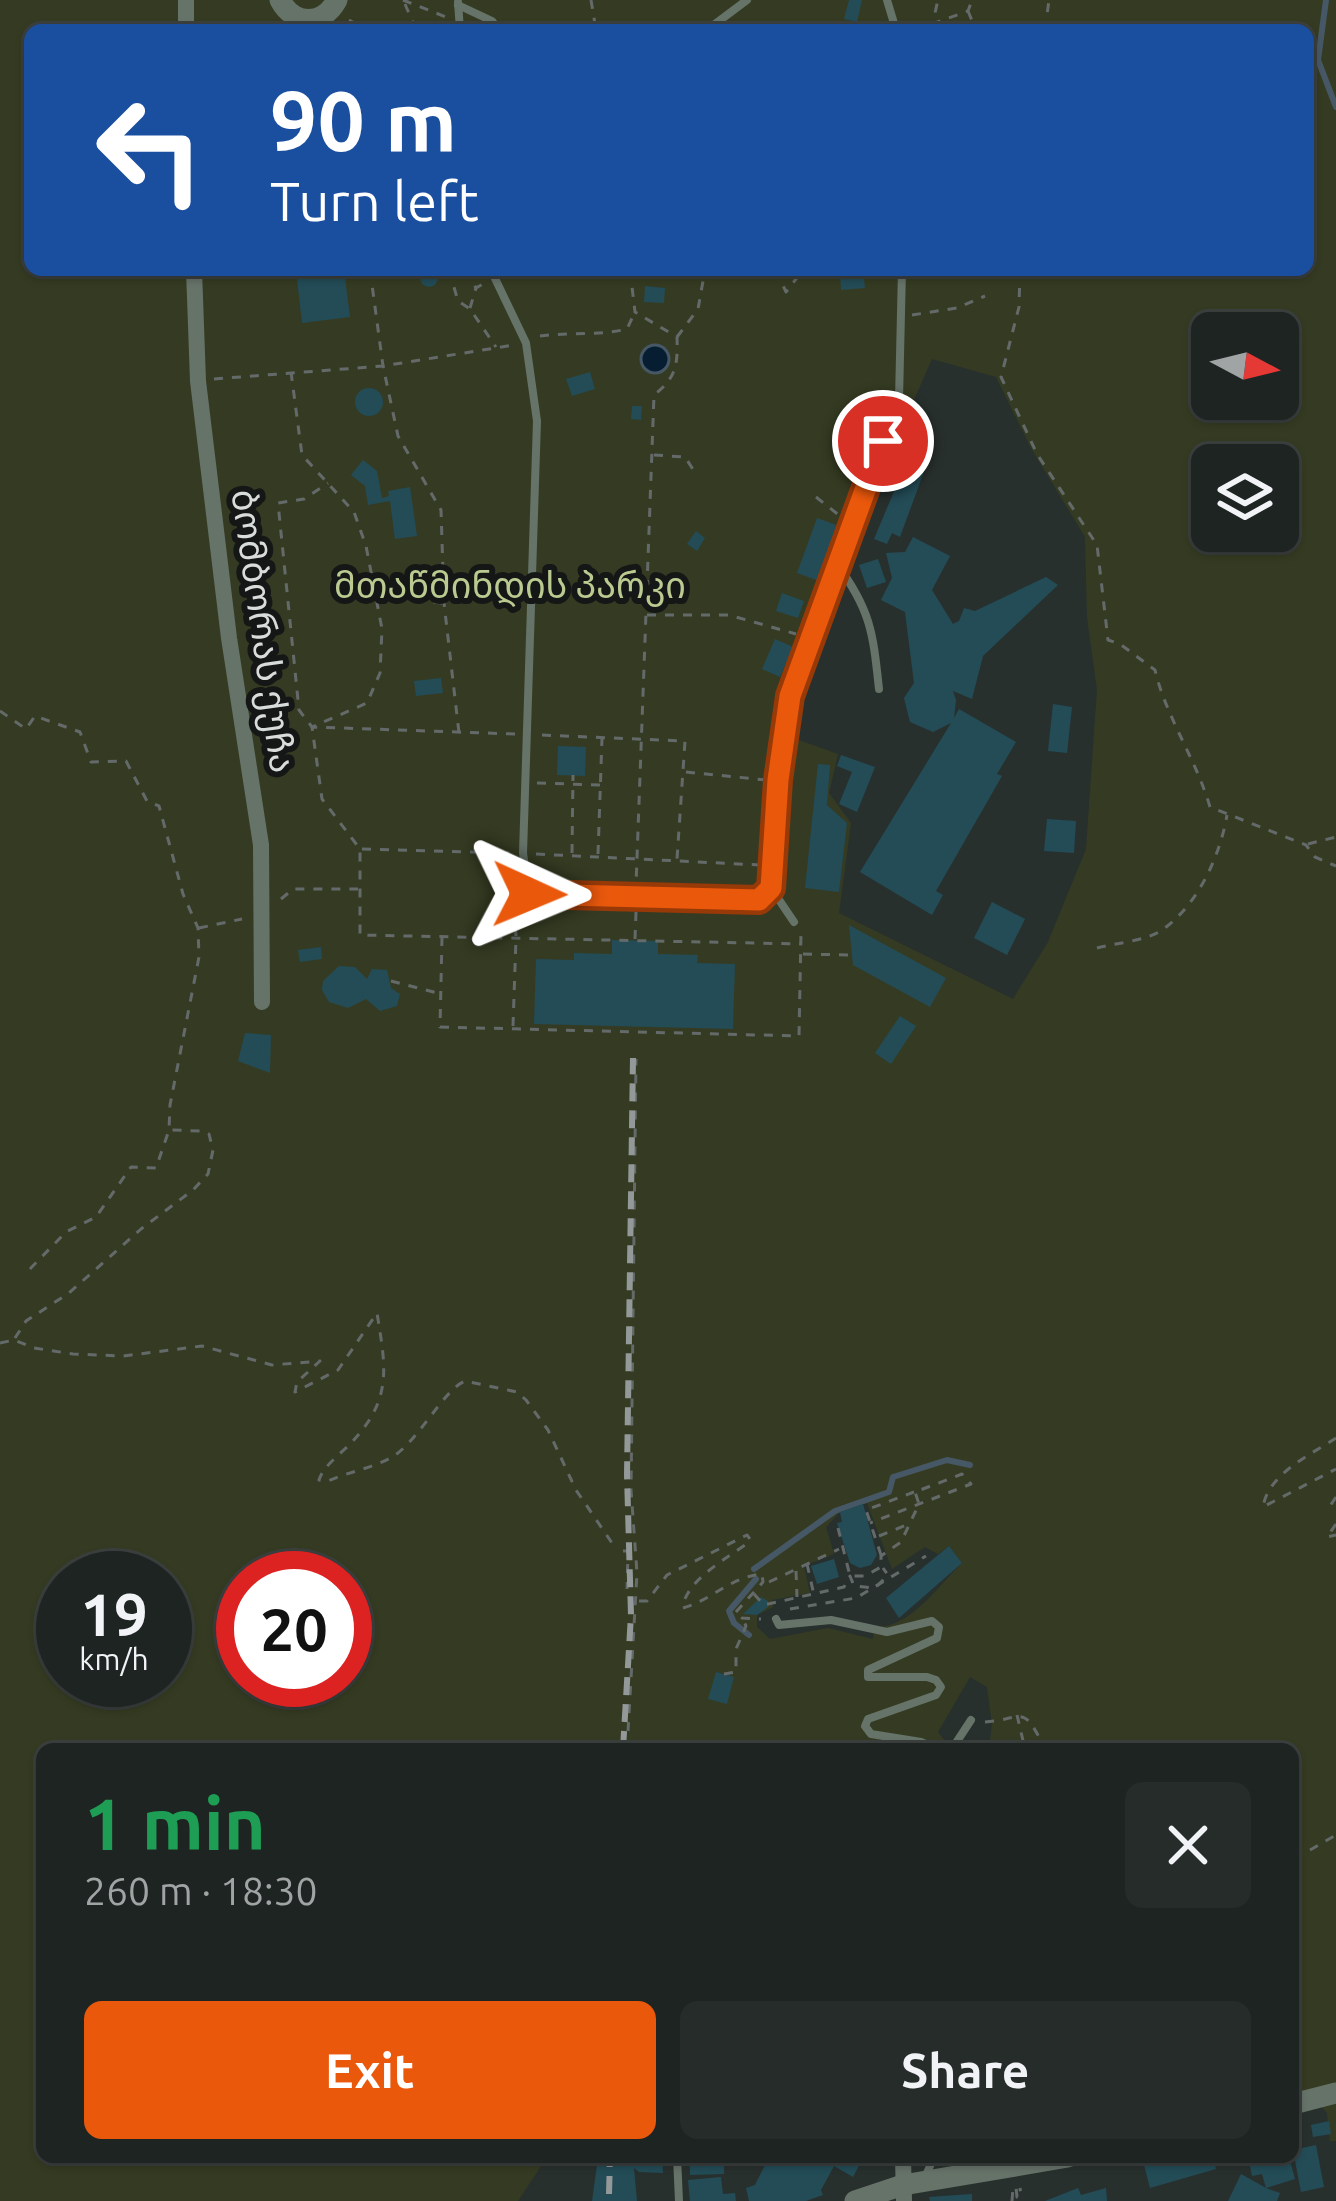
<!DOCTYPE html>
<meta charset="utf-8">
<style>
:root{--surface:#1e2422;--page:#262c2a;--text:#f1f3f6;--muted:#a1a4a5;--line:#3c4140;--accent:#ea580c}
body{margin:0;font-family:Ubuntu,"Noto Sans Georgian",sans-serif;background:var(--page);color:var(--text);height:100vh;display:flex;flex-direction:column;font-size:45px;white-space:nowrap}
*{box-sizing:border-box;margin:0}
p{font-size:39px;color:var(--muted)}
.icon{flex:none;width:66px;height:66px;fill:none;stroke:currentColor;stroke-width:2;stroke-linecap:round;stroke-linejoin:round}
.map{position:relative;flex:1;overflow:hidden}
.side{position:absolute;left:36px;top:1743px;width:1263px;height:420px;display:flex;flex-direction:column;background:var(--surface);border-radius:18px;box-shadow:0 3px 9px #0004,0 0 0 3px var(--line)}
.side>*{flex:none}
.hud{position:absolute;left:24px;top:24px;width:1290px;height:252px;border-radius:18px;box-shadow:0 3px 9px #0004,0 0 0 3px var(--line);background:#1a4fa0;color:#fff;overflow:hidden}
.needle{width:78px;rotate:97deg}
.controls{position:absolute;left:1191px;top:312px;display:grid;gap:24px}
.controls a{display:grid;place-items:center;width:108px;height:108px;border-radius:18px;background:var(--surface);box-shadow:0 3px 9px #0004,0 0 0 3px var(--line);font-size:60px}
.speed{position:absolute;left:36px;top:1551px;display:flex;gap:24px;font-size:60px;font-weight:700;text-align:center}
.speed>*{display:grid;place-content:center;width:156px;height:156px;border-radius:50%;background:var(--surface);box-shadow:0 3px 9px #0004,0 0 0 3px var(--line);line-height:1}
.speed small{font-size:30px;font-weight:400}
.speed .limit{border:18px solid #d22;background:#fff;color:#111}
.pin{position:absolute;display:grid;place-items:center;width:102px;height:102px;color:#fff;margin:-51px;border:6px solid #fff;border-radius:50%;box-shadow:0 3px 12px #0007}
.me{position:absolute;width:132px;margin:-66px;rotate:91deg;stroke-linejoin:round;filter:drop-shadow(0 0 9px #0008)}
.turn{display:flex;align-items:center;gap:42px;height:252px;padding:0 48px;font-size:54px}
.turn .icon{width:156px;height:156px;stroke-width:2.5}
.turn b{display:block;font-size:84px;line-height:102px}
.round{display:grid;place-items:center;flex:none;width:126px;height:126px;border-radius:18px;background:var(--page)}
.summary{display:flex;align-items:center;justify-content:space-between;height:204px;padding:0 48px}
h1{font-size:72px;font-weight:700;line-height:90px;color:#1e9e55}
.action{display:flex;gap:24px;margin-top:auto;padding:24px 48px}
.action a{flex:1;height:138px;border-radius:18px;background:var(--accent);color:#fff;font-size:48px;font-weight:700;line-height:138px;text-align:center}
.action a+a{background:var(--page);color:var(--text)}
.map>svg:first-child{display:block}
.green{fill:#353b22;fill-rule:evenodd}
.water{fill:#071e32;stroke:#465765;stroke-width:3}
.lines{fill:none;stroke-linecap:round;stroke-linejoin:round}
.stream{stroke:#465765;stroke-width:6}
.building{fill:#234c57}
.path{stroke:#646a69;stroke-width:3;stroke-dasharray:9 9;stroke-linecap:butt}
.service{stroke:#667369;stroke-width:8}
.minor{stroke:#667369;stroke-width:16}
.tertiary{stroke:#667369;stroke-width:21}
.rail{stroke:#939998;stroke-width:6;stroke-dasharray:18 9;stroke-linecap:butt}
.route-casing{stroke:#983908;stroke-width:30}
.route{stroke:#ea580c;stroke-width:21}
.labels{text-anchor:middle;stroke-width:12;stroke-linejoin:round;paint-order:stroke}
.park-label{font-size:36px;fill:#bbca90;stroke:#141716}
.street-label{font-size:36px;fill:#d8dcdb;stroke:#141716}
</style>
<div class="map">
<svg width="1336" height="2201" viewBox="0 0 1336 2201">
<rect width="100%" height="100%" fill="#28302e"/>
<path class="green" d="M0 0H1336V2141H1330L1327 2113 1322 2107 1293 2111V1749H989L992 1724 987 1687 970 1677 938 1732 951 1749H42V2157H547L518 2201H0ZM30 30H1308V270H30ZM1212 333H1278V399H1212ZM932 359 996 377 1031 448 1085 537 1087 617 1097 690 1086 849 1048 942 1013 999 839 913 851 823 829 793 838 754 796 739C822 608 878 481 932 359ZM1212 465H1278V531H1212ZM867 1503 892 1569 925 1547 938 1554 949 1546 962 1563C938 1586 911 1628 875 1627L873 1639 828 1628 770 1639 757 1627V1615L773 1607 772 1600 810 1593 804 1566 834 1554 826 1527 840 1512ZM63 1578H165V1680H63ZM243 1578H345V1680H243Z"/>
<circle class="water" cx="655" cy="359" r="14"/>
<g class="lines">
<g class="stream">
<path d="M1326 0 1318 60 1336 107"/>
<path d="M754 1569 835 1511 889 1492 893 1477 947 1460 970 1465"/>
<path d="M749 1635 734 1623 729 1611 756 1579"/>
</g>
</g>
<g class="building">
<path d="M849 0H862L857 22 844 19Z"/>
<circle cx="429" cy="278" r="9"/>
<path d="M296 270H344L350 317 302 323Z"/>
<path d="M856 272 864 279 865 288 841 290 840 273Z"/>
<path d="M645 286 665 288 664 303 644 302Z"/>
<path d="M590 372 595 389 572 396 566 379Z"/>
<circle cx="369" cy="402" r="14"/>
<path d="M632 406H642L641 420 631 419Z"/>
<path d="M862 414 882 422 861 478 841 470Z"/>
<path d="M911 451 929 458 900 537 892 533 887 544 874 539Z"/>
<path d="M363 460 377 471 382 498 389 496 388 491 410 487 417 536 395 539 390 501 368 505 365 486 351 475Z"/>
<path d="M817 518 842 527 822 582 797 573Z"/>
<path d="M696 531 705 538 697 551 687 544Z"/>
<path d="M913 537 950 556 932 590 953 624 959 621 964 608 975 611 1046 577 1058 585 983 656 972 699 953 691 956 700 954 718 959 709 1016 742 997 774 1002 776 936 891 943 895 932 915 860 872 951 723 933 732 910 722 904 698 914 683 905 612 881 600 892 578 886 553 905 552Z"/>
<path d="M878 559 886 582 867 588 859 565Z"/>
<path d="M782 593 804 601 798 618 776 611Z"/>
<path d="M775 639 793 647 780 677 762 669Z"/>
<path d="M441 678 443 693 416 696 414 681Z"/>
<path d="M1053 704 1072 707 1067 753 1048 751Z"/>
<path d="M558 746 586 747 585 776 557 775Z"/>
<path d="M841 755 875 767 857 812 839 804 852 772 837 766Z"/>
<path d="M818 764 830 765 827 805 847 823 839 892 805 888Z"/>
<path d="M1047 819 1076 821 1074 853 1044 851Z"/>
<path d="M992 902 1025 919 1007 955 974 938Z"/>
<path d="M849 925 946 978 930 1007 853 965Z"/>
<path d="M612 940 658 941V954L698 955 697 963 735 964 733 1029 534 1024 536 959 574 960V953L612 954Z"/>
<path d="M321 947 322 959 300 962 298 950Z"/>
<path d="M339 966 355 967 367 979 372 969 387 970 391 988 400 994 397 1006 380 1011 366 999 348 1008 329 1002 322 990 323 981Z"/>
<path d="M900 1016 916 1026 891 1064 875 1053Z"/>
<path d="M245 1033 271 1035 270 1073 238 1061Z"/>
<path d="M863 1504 877 1555 871 1565 860 1568 850 1563 837 1523 842 1522 840 1512Z"/>
<path d="M949 1546 962 1563 899 1618 886 1598Z"/>
<path d="M834 1559 839 1577 817 1584 811 1566Z"/>
<path d="M761 1597 768 1601V1607L757 1615 743 1614Z"/>
<path d="M716 1672 734 1677 727 1704 708 1699Z"/>
<path d="M1329 2121 1331 2134 1313 2137 1311 2125Z"/>
<path d="M1316 2145 1324 2187 1301 2192 1293 2150Z"/>
<path d="M629 2157H662L663 2173 639 2172 634 2168 637 2201H592L597 2165H630Z"/>
<path d="M690 2157H724V2174L690 2175Z"/>
<path d="M769 2157H879L875 2166 862 2160 853 2177 834 2166 821 2190 823 2195 806 2201H749L746 2188 755 2185Z"/>
<path d="M1142 2157H1213L1216 2169 1150 2188Z"/>
<path d="M1289 2157 1295 2179 1266 2188 1280 2193 1277 2201H1228L1241 2174 1266 2188 1262 2174 1252 2176 1250 2166Z"/>
<path d="M721 2177 723 2194 735 2193 736 2201H690L688 2180Z"/>
<path d="M1078 2188 1081 2195 1106 2188 1107 2201H1045Z"/>
<path d="M972 2194V2201H930L929 2197Z"/>
</g>
<g class="lines">
<g class="path">
<path d="M403 0 446 17"/>
<path d="M591 0 596 30"/>
<path d="M405 4 416 30"/>
<path d="M968 11 976 30"/>
<path d="M349 20 367 30"/>
<path d="M932 24 968 11 972 0"/>
<path d="M931 30 938 0"/>
<path d="M1003 30 1008 26 1009 30"/>
<path d="M1045 30 1049 0"/>
<path d="M370 270 383 366 398 436 441 510 444 603 459 733"/>
<path d="M449 270 458 301 470 309 496 347"/>
<path d="M466 270 476 288 483 284"/>
<path d="M630 270 635 312 677 337C678 365 676 378 654 395L636 885"/>
<path d="M776 270 786 292 803 270"/>
<path d="M1020 270 1019 307 1001 377 1037 454 1097 545 1108 640 1120 644 1155 670C1166 717 1196 759 1210 807L1306 845 1315 857 1336 866"/>
<path d="M470 308 476 288"/>
<path d="M912 315 957 308 985 296"/>
<path d="M540 336C569 332 599 336 627 329L634 314"/>
<path d="M677 337 698 309 705 270"/>
<path d="M291 372 302 455 354 512 366 546 382 629 380 673 367 703 312 727 299 710 278 503 304 499 328 483"/>
<path d="M214 379 383 366 514 345"/>
<path d="M654 455 685 457 696 474"/>
<path d="M816 497 840 516"/>
<path d="M380 596 442 603"/>
<path d="M647 615H729L796 634"/>
<path d="M0 711 26 729 35 716 80 732 91 762 126 761 147 801 159 806 183 894 198 928 199 957 170 1105 169 1130 156 1168 131 1167 96 1217 66 1232 27 1272"/>
<path d="M515 734 312 727 322 799 360 849V935L802 944"/>
<path d="M542 735 685 741 677 859"/>
<path d="M686 772 766 780"/>
<path d="M537 783 600 785"/>
<path d="M1308 844 1336 837"/>
<path d="M362 849 509 853"/>
<path d="M572 853 573 775"/>
<path d="M536 854 760 865"/>
<path d="M598 854 602 738"/>
<path d="M281 899 293 889H358"/>
<path d="M199 928 242 919"/>
<path d="M442 937 440 1027 799 1036 801 933"/>
<path d="M635 939 636 912"/>
<path d="M1097 948C1116 943 1146 941 1162 930 1198 905 1220 856 1227 815"/>
<path d="M803 954 850 955"/>
<path d="M391 981 441 994"/>
<path d="M513 1026 516 938 514 892"/>
<path d="M15 1338 26 1321 69 1293 141 1229 193 1190 208 1174 213 1150 209 1134 203 1131 169 1130"/>
<path d="M0 1343 14 1340 34 1348 73 1354 123 1356 202 1346 272 1365 320 1361 297 1382 295 1392 338 1370 377 1313C386 1369 393 1400 349 1445 338 1456 323 1467 319 1480L328 1481C348 1472 373 1468 392 1457 418 1442 444 1389 465 1381L517 1392 526 1400 548 1430 576 1490 612 1543"/>
<path d="M1336 1438C1310 1455 1268 1474 1263 1507L1336 1469"/>
<path d="M1336 1497 1330 1506 1336 1505"/>
<path d="M1336 1524 1327 1537 1336 1535"/>
<path d="M838 1528 850 1576H865L881 1567V1556L901 1542 919 1504 915 1492 962 1474 971 1484 870 1523"/>
<path d="M879 1536 909 1524"/>
<path d="M623 1551H628L627 1589"/>
<path d="M881 1555 866 1510 914 1492"/>
<path d="M807 1564 814 1595"/>
<path d="M796 1571 797 1597"/>
<path d="M769 1582 839 1549"/>
<path d="M754 1594 764 1605 844 1587 850 1576 854 1586 875 1588 888 1575 883 1568"/>
<path d="M639 1601H647L667 1575 747 1535 750 1539 748 1543C727 1558 687 1580 683 1606"/>
<path d="M683 1608C712 1600 730 1577 762 1574L763 1582 735 1613 742 1618 761 1619"/>
<path d="M790 1609 856 1598 926 1556"/>
<path d="M724 1674 736 1672V1649L746 1626 742 1618"/>
<path d="M1017 1715 1025 1749"/>
<path d="M985 1722C1025 1719 1022 1702 1045 1749"/>
<path d="M627 1749 637 1573 631 1490 636 1059"/>
<path d="M1293 1855 1305 1853 1336 1835"/>
<path d="M613 2163 614 2157"/>
<path d="M1012 2201 1013 2188 1016 2187 1017 2197H1021L1020 2188"/>
</g>
<g class="service">
<path d="M887 0 896 30"/>
<path d="M458 2 460 30"/>
<path d="M458 5 492 21 499 30"/>
<path d="M707 30 747 0"/>
<path d="M491 270 526 343 537 421 523 853 529 894 759 900 771 888 778 780 789 696 899 399 902 270"/>
<path d="M836 563C871 610 873 633 879 689"/>
<path d="M771 888 794 922"/>
<path d="M776 1619 779 1625 831 1620 887 1632 932 1621 939 1627 937 1638 868 1670V1677H927L936 1680 941 1687 936 1695 868 1719 865 1726 871 1734 921 1742 937 1749"/>
<path d="M952 1749 971 1720"/>
<path d="M677 2157 679 2201"/>
<path d="M926 2175 934 2157"/>
</g>
<g class="minor">
<path d="M186 0V30"/>
<path d="M194 270 198 381 229 638 261 845 262 1002"/>
<path d="M903 2157 904 2201"/>
</g>
<g class="tertiary">
<path d="M280 0C294 26 323 26 337 0"/>
<path d="M1293 2104 1336 2093"/>
<path d="M855 2201 903 2185 1068 2157"/>
</g>
<g class="rail">
<path d="M623 1749 631 1615 627 1475 633 1058"/>
<path d="M609 2194 610 2157"/>
</g>
</g>
<g class="lines">
<defs>
<path id="route" d="M529 894 759 900 771 888 778 780 790 696 883 441"/>
</defs>
<use href="#route" class="route-casing"/>
<use href="#route" class="route"/>
</g>
<g class="labels">
<g class="park-label">
<text x="510" y="598">მთაწმინდის პარკი</text>
</g>
<g class="street-label">
<text transform="translate(264 631) rotate(82)" y="13">ბომბორას ქუჩა</text>
</g>
</g>
</svg>
<div class="controls">
<a><svg class="needle" viewBox="-14 -14 28 28"><path d="M0-13l5 13h-10z" fill="#e53935"/><path d="M0 13l5-13h-10z" fill="#a1a4a5"/></svg></a>
<a><svg class="icon" aria-label="layers" viewBox="0 0 24 24"><path d="M12 4l9 5-9 5-9-5zM3 14l9 5 9-5"/></svg></a>
</div>
<div class="speed"><div>19<small>km/h</small></div><div class="limit">20</div></div>
<div class="pin" style="left:883px;top:441px;background:#d93025"><svg class="icon" aria-label="arrive" viewBox="0 0 24 24"><path d="M6 21V4h12l-3 4 3 4H6"/></svg></div>
<svg class="me" style="left:529px;top:894px" viewBox="-20 -20 40 40"><path d="M0-17L14 15 0 8-14 15z" fill="#ea580c" stroke="#fff" stroke-width="4"/></svg>
<div class="hud">
<div class="turn"><svg class="icon" aria-label="left" viewBox="0 0 24 24"><path d="M17 20v-9H6M10 6l-5 5 5 5"/></svg><div><b>90 m</b>Turn left</div></div>
</div>
<section class="side">
<div class="summary"><div><h1>1 min</h1><p>260 m · 18:30</p></div><a class="round"><svg class="icon" aria-label="close" viewBox="0 0 24 24"><path d="M6 6l12 12M18 6L6 18"/></svg></a></div>
<div class="action"><a>Exit</a><a>Share</a></div>
</section>
</div>
